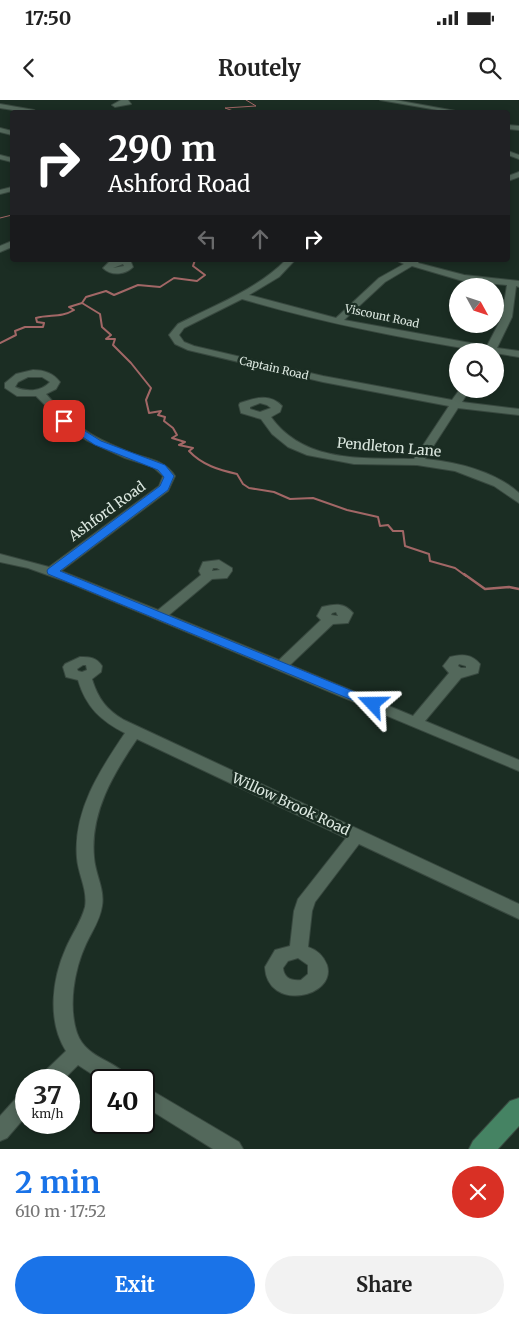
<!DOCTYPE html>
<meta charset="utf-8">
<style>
:root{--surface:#fff;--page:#f2f2f2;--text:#222;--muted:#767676;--accent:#1a73e8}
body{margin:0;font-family:Merriweather,serif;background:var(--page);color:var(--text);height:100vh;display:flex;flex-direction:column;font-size:19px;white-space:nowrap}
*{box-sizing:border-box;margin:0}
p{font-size:16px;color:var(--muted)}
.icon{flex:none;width:28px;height:28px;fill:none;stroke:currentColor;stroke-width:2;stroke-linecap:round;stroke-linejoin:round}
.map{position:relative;height:1049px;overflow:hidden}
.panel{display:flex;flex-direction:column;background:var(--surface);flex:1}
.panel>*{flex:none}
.banner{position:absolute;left:10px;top:10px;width:500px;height:152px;border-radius:5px;box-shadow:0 2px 8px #0003;background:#202124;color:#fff;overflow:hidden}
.needle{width:32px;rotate:130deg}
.buttons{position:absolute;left:449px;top:178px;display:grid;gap:10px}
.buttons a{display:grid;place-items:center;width:55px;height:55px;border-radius:50%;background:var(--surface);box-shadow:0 2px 8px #0003;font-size:25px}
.speed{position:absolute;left:15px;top:969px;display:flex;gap:10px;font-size:25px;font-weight:700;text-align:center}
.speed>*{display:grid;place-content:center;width:65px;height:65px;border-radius:50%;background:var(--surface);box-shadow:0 2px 8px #0003;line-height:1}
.speed small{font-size:12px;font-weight:400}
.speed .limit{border:2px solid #111;border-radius:8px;background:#fff;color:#111}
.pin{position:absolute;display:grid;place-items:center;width:42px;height:42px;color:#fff;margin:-21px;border-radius:10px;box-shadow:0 2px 8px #0006}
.me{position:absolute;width:55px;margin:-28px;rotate:293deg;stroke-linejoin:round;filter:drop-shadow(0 0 4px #0008)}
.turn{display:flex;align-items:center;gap:18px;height:105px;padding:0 15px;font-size:22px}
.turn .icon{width:65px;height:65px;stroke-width:2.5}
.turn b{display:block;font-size:35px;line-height:42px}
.lanes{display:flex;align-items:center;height:48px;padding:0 15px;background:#0003;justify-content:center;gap:25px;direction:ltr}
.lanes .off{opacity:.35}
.round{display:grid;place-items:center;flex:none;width:52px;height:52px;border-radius:26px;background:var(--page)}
.headline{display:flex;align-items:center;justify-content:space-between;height:85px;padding:0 15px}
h1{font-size:30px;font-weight:700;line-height:38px;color:var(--accent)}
.cta{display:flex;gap:10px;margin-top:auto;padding:10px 15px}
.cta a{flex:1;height:58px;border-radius:30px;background:var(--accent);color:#fff;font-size:20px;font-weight:700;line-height:58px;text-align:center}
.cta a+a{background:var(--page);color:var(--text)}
.status{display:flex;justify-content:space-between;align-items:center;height:35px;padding:0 25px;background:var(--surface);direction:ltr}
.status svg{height:14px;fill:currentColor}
header{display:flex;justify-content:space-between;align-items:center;height:65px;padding:0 15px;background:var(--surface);font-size:22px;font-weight:700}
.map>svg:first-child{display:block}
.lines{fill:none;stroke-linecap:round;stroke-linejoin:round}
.stream-far2{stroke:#a26766;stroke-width:1}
.stream-far1{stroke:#a26766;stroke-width:2}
.stream{stroke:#a26766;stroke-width:2.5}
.minor-casing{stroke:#38483f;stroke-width:2}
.major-casing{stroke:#38483f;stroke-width:2}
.minor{fill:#53685b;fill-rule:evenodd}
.major{fill:#458363;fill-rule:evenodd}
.route{fill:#1a73e8;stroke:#114b97}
.labels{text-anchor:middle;stroke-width:5;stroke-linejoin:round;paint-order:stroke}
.far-street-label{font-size:11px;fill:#dce8e0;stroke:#1b2d23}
.street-label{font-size:14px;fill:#dce8e0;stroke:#1b2d23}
</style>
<div class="status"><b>17:50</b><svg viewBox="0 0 49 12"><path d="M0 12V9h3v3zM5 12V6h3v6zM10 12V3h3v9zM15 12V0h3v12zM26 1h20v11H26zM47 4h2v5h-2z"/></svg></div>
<header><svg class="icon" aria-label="back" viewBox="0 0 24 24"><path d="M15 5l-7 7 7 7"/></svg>Routely<svg class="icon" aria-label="search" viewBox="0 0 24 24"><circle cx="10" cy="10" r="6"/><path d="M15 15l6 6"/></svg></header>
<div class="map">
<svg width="519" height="1049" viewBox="0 0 519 1049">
<rect width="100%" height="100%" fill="#1b2d23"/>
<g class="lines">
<g class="stream-far2">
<path d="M236 12 225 8 256 6 246 0"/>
<path d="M0 118 12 115"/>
</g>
<g class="stream-far1">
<path d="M82 203 100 214 102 227 111 235 106 239H115L113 245 131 263 151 288 146 300 149 313 161 311 158 315 165 317 164 321 173 328 177 335 172 338 185 342 179 345 193 348 189 351C202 365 219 370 237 374L243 384 249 388 274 392 290 399 313 398 347 410 378 417 380 426 388 425 393 431H403L405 446 429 454 430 461 455 468 466 476"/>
<path d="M0 243 16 235 15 231 25 227H43L44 223 37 222 36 218C50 214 61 218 74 210L69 207 82 203 86 197 106 191 114 195 138 185 160 187 174 178 197 181 205 175 193 166 195 160"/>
</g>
<path class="stream" d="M464 474 485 489 509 487 519 489"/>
<defs>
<g id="minor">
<path d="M121 0H128L131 4 115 7 112 5Z"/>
<path d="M380 0H395L461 12H449Z"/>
<path d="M0 4 34 10 37 12H26L0 8Z"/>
<path d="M508 25 519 26V30L508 29Z"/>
<path d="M0 28 12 31V35L0 32Z"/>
<path d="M508 51 519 55V59L508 55Z"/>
<path d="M0 55 12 58V62L0 59Z"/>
<path d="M519 72V77L508 81V76Z"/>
<path d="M12 87V91L0 94V90Z"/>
<path d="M12 141V147L0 152V146Z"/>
<path d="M118 160H134L131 162 133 167C125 175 111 176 103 168L109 162ZM123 164 124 166 113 168Z"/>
<path d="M286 160H295L279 177 249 195 336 218 379 178 404 164 396 160H419L418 163 464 175 519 181V187L516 186 512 217 497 248 519 251V257L495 253V251H481C400 238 320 222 242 199L184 228 179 235 184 242 194 246 323 276 452 300 460 289H470L462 302 519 309V315L458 308 425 359C456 362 495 371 519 393V403L494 386 455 371 417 365 354 364 307 355 288 347 272 334 261 319 241 313 239 305 240 303C255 298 270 293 282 306L280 312 271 317C304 363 362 358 414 359L449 306 323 282 188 250 175 244 169 235 178 224C215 205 256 190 286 160ZM412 166 463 181 507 185 502 217 487 246 344 220 385 182ZM260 303 267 305 271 308 260 312 250 309V307Z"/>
<path d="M33 270C44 270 53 273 60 282L56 289 46 294C60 310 76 326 96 337 107 343 119 348 131 353 148 359 165 360 175 376L168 391 61 471 158 510 201 475 199 471 203 462 219 460 232 468V471L227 478 212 479 169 515 279 560 321 520 317 516 322 507C334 504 344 502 353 513L348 523 333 524 290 565 413 616 449 573 443 566 450 557C462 554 472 554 480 564L478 573 461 578 425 621 519 660V671L67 482 28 468 0 462V454L49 467 159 386 163 376 153 367 125 358 86 340 66 326 36 296H17L5 288V283L16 274ZM28 277H42L50 282C41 292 26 292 15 287L18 282ZM213 468H217L220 470 212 471ZM336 512 338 516 331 515 332 513ZM459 564 466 566V568H461L458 566Z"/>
<path d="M80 557C90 557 96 557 102 566L101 572 92 579C98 599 107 610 124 620L519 804V819L359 744 315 802 312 811 308 847C317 850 323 855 327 865 337 898 267 912 265 867L275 850 290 846 294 811 298 799 346 738 137 639C113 674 90 713 94 757 95 774 105 789 102 806 100 820 92 831 86 844 74 870 68 906 77 933 87 961 120 960 129 980H101L78 965 63 980H39L42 974 66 951C47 921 52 879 66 848 72 834 81 822 85 807 88 790 78 774 77 758 73 711 100 670 125 633 101 621 86 607 78 580L66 577 63 567 65 564ZM83 565H86L87 570 82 572 78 571 77 569ZM298 858 308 865V874L301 880C291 881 284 878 283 868L288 861Z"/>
<path d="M144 986 239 1042 243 1049H213L144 1006Z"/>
<path d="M26 993V1016L7 1038 0 1041V1016L19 995Z"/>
</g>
<path id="major" d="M519 998V1026L498 1049H469L473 1041 510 1001Z"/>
</defs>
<use href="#minor" class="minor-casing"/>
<use href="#major" class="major-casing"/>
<use href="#minor" class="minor"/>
<use href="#major" class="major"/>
</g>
<path class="route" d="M64 318 101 341 165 365 174 376 168 390 60 471 377 601 379 604 377 607H369L48 474 47 471 48 469 160 386 164 377 158 370 95 345 61 323 60 321Z"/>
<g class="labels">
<g class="far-street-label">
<text transform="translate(382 216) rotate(12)" y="4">Viscount Road</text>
<text transform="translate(274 268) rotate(13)" y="4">Captain Road</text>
</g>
<g class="street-label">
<text transform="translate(389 347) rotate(5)" y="5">Pendleton Lane</text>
<text transform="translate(107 411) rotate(-36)" y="5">Ashford Road</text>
<text transform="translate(291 704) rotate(25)" y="5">Willow Brook Road</text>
</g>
</g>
</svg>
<div class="buttons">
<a><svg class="needle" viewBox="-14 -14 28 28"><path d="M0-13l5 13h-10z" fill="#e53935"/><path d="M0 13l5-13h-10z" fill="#767676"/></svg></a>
<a><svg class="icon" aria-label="search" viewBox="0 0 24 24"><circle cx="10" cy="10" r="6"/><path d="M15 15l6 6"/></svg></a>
</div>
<div class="speed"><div>37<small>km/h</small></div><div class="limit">40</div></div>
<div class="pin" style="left:64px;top:321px;background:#d93025"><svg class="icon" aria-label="arrive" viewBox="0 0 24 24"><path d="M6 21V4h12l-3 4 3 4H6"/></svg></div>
<svg class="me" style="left:373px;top:604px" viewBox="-20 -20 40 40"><path d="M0-17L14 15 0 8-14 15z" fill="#1a73e8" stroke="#fff" stroke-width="4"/></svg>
<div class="banner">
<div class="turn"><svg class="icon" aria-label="right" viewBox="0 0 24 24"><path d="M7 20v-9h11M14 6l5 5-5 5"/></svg><div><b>290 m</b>Ashford Road</div></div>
<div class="lanes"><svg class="icon off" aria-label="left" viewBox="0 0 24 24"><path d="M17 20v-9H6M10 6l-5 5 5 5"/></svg><svg class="icon off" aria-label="ahead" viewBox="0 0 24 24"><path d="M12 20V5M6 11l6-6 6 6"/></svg><svg class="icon" aria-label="right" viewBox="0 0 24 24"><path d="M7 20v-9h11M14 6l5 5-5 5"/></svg></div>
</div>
</div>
<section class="panel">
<div class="headline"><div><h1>2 min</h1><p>610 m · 17:52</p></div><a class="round" style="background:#d93025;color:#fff"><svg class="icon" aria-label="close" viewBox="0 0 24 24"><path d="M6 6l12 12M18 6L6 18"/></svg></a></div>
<div class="cta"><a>Exit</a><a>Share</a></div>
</section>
